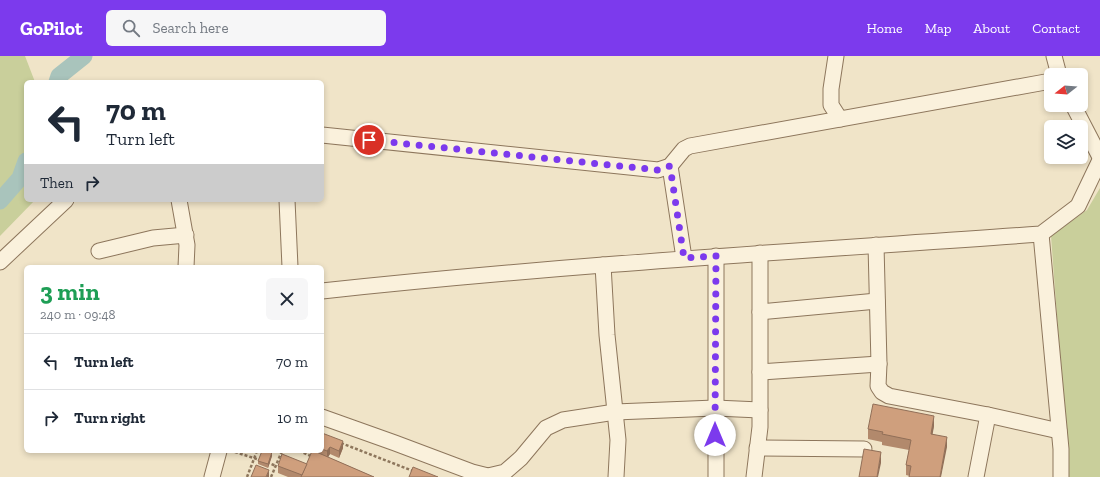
<!DOCTYPE html>
<meta charset="utf-8">
<style>
:root{--surface:#fff;--page:#f6f6f7;--text:#1f2937;--muted:#747a83;--line:#e0e1e3;--accent:#7c3aed}
body{margin:0;font-family:"Zilla Slab",serif;background:var(--page);color:var(--text);height:100vh;display:flex;flex-direction:column;font-size:15px;white-space:nowrap}
*{box-sizing:border-box;margin:0}
p{font-size:13px;color:var(--muted)}
.icon{flex:none;width:22px;height:22px;fill:none;stroke:currentColor;stroke-width:2;stroke-linecap:round;stroke-linejoin:round}
.map{position:relative;flex:1;overflow:hidden}
.panel{position:absolute;left:24px;top:209px;width:300px;height:188px;display:flex;flex-direction:column;background:var(--surface);border-radius:6px;box-shadow:0 2px 6px #0003}
.panel>*{flex:none}
.hud{position:absolute;left:24px;top:24px;width:300px;height:122px;border-radius:6px;box-shadow:0 2px 6px #0003;background:#fff;color:var(--text);overflow:hidden}
.needle{width:26px;rotate:253deg}
.tools{position:absolute;left:1044px;top:12px;display:grid;gap:8px}
.tools a{display:grid;place-items:center;width:44px;height:44px;border-radius:6px;background:var(--surface);box-shadow:0 2px 6px #0003;font-size:20px}
.pin{position:absolute;display:grid;place-items:center;width:34px;height:34px;color:#fff;margin:-17px;border:2px solid #fff;border-radius:50%;box-shadow:0 1px 4px #0007}
.me{position:absolute;width:44px;margin:-22px;rotate:0deg;stroke-linejoin:round;filter:drop-shadow(0 0 3px #0008)}
.turn{display:flex;align-items:center;gap:14px;height:84px;padding:0 16px;font-size:18px}
.turn .icon{width:52px;height:52px;stroke-width:2.5}
.turn b{display:block;font-size:28px;line-height:34px}
.then{display:flex;align-items:center;height:38px;padding:0 16px;background:#0003;gap:8px;font-size:15px}
.round{display:grid;place-items:center;flex:none;width:42px;height:42px;border-radius:6px;background:var(--page)}
.overview{display:flex;align-items:center;justify-content:space-between;height:68px;padding:0 16px}
h1{font-size:24px;font-weight:700;line-height:30px;color:#1e9e55}
ul{padding:0;list-style:none}
li{display:flex;align-items:center;gap:12px;height:56px;padding:0 16px;border-top:1px solid var(--line)}
li div{flex:1}
li b{display:block;font-size:15px}
li em{font-style:normal}
header{display:flex;align-items:center;gap:24px;box-sizing:border-box;height:56px;padding:0 20px;background:var(--accent);color:#fff}
header strong{font-size:19px}
nav{display:flex;gap:22px;margin-inline-start:auto;font-size:14px}
.search{width:280px;height:36px;background:var(--page);display:flex;align-items:center;gap:10px;box-sizing:border-box;padding:0 14px;border-radius:6px;color:var(--muted);font-size:15px}
.map>svg:first-child{display:block}
.green{fill:#c9cf9b}
.lines{fill:none;stroke-linecap:round;stroke-linejoin:round}
.canal{stroke:#a9c4bc;stroke-width:17}
.minor-casing{stroke:#8d765c;stroke-width:17}
.path{stroke:#8d765c;stroke-width:2.5;stroke-dasharray:3 2;stroke-linecap:butt}
.minor{stroke:#faf1dc;stroke-width:15}
.wall{fill:#b2896c}
.shaded-wall{fill:#916f58}
.building{fill:#cf9f7d;stroke:#916f58}
.route{stroke:#7c3aed;stroke-width:7;stroke-dasharray:0 12.6}
</style>
<header>
<strong>GoPilot</strong>
<div class="search"><svg class="icon" aria-label="search" viewBox="0 0 24 24"><circle cx="10" cy="10" r="6"/><path d="M15 15l6 6"/></svg>Search here</div>
<nav><a>Home</a><a>Map</a><a>About</a><a>Contact</a></nav>
</header>
<div class="map">
<svg width="1100" height="421" viewBox="0 0 1100 421">
<rect width="100%" height="100%" fill="#f0e4c8"/>
<g class="green">
<path d="M0 0H25L35 26H26V144H35L0 180Z"/>
<path d="M1100 132V421H1069L1051 180 1087 154Z"/>
</g>
<g class="lines">
<g class="canal">
<path d="M57 26 59 20 84 0"/>
<path d="M0 145 20 122 26 105"/>
</g>
<defs>
<g id="minor">
<path d="M836 0 831 33V49L840 63"/>
<path d="M1054 0 1059 19"/>
<path d="M1073 49 1100 101"/>
<path d="M322 79 658 114 670 110 684 93 690 90 1051 25"/>
<path d="M670 110 684 202"/>
<path d="M179 144 187 189 186 211"/>
<path d="M287 144 290 211"/>
<path d="M1041 178 1061 393V421"/>
<path d="M876 189 879 308 878 330 882 336 889 340 988 359 1059 375"/>
<path d="M99 195 153 182 186 179"/>
<path d="M0 206 66 144"/>
<path d="M603 209 607 279 618 384 616 421"/>
<path d="M322 235C561 209 801 195 1041 178L1078 150 1100 104"/>
<path d="M760 256 877 245"/>
<path d="M760 316 879 308"/>
<path d="M322 361 395 387 472 416 488 420 505 416 521 402 546 372 563 364 615 356 715 352 760 354"/>
<path d="M757 392 864 393"/>
<path d="M212 421 219 395"/>
<path d="M716 421V200"/>
<path d="M754 421 760 371V197"/>
<path d="M976 421 988 359"/>
</g>
</defs>
<use href="#minor" class="minor-casing"/>
<g class="path">
<path d="M341 387 413 415"/>
<path d="M299 395 313 401"/>
<path d="M235 396 260 404"/>
<path d="M267 406 276 410"/>
<path d="M247 421 257 395"/>
<path d="M271 421 282 395"/>
</g>
<use href="#minor" class="minor"/>
</g>
<g class="wall">
<path d="M934 370 932 378 947 391 910 420 906 419V409L909 394 882 389V386L868 383V373Z"/>
<path d="M322 377 343 392 339 402 330 398 328 401 374 421H288L278 417V410L307 408 312 396 310 395H322Z"/>
<path d="M272 400 268 412 258 408V405Z"/>
</g>
<g class="shaded-wall">
<path d="M934 360V370L931 388V378Z"/>
<path d="M947 381V391L941 421H940Z"/>
<path d="M343 385V392L339 402V395Z"/>
<path d="M330 391V398L327 403V395Z"/>
<path d="M272 396V400L268 412V408Z"/>
<path d="M881 396V407L878 421H877Z"/>
<path d="M269 414V421H266Z"/>
</g>
<g class="building">
<path d="M873 348 934 360 931 378 947 381 940 421H909L911 410 906 409 911 384 882 378 883 376 868 373Z"/>
<path d="M322 377 343 385 339 395 330 391 327 395 322 393Z"/>
<path d="M864 393 881 396 877 421H859Z"/>
<path d="M262 395H268L272 396 268 408 258 405Z"/>
<path d="M312 395H314L374 421H301Z"/>
<path d="M282 398 307 408 302 419 278 410Z"/>
<path d="M256 409 269 414 266 421H251Z"/>
<path d="M413 411 438 421H409Z"/>
</g>
<g class="lines">
<path class="route" d="M369 84 658 114 670 110 684 202 716 200 715 379"/>
</g>
</svg>
<div class="tools">
<a><svg class="needle" viewBox="-14 -14 28 28"><path d="M0-13l5 13h-10z" fill="#e53935"/><path d="M0 13l5-13h-10z" fill="#747a83"/></svg></a>
<a><svg class="icon" aria-label="layers" viewBox="0 0 24 24"><path d="M12 4l9 5-9 5-9-5zM3 14l9 5 9-5"/></svg></a>
</div>
<div class="pin" style="left:369px;top:84px;background:#d93025"><svg class="icon" aria-label="arrive" viewBox="0 0 24 24"><path d="M6 21V4h12l-3 4 3 4H6"/></svg></div>
<svg class="me" style="left:715px;top:379px" viewBox="-20 -20 40 40"><circle r="19" fill="#fff"/><path d="M0-13L10 11 0 6-10 11z" fill="#7c3aed"/></svg>
<div class="hud">
<div class="turn"><svg class="icon" aria-label="left" viewBox="0 0 24 24"><path d="M17 20v-9H6M10 6l-5 5 5 5"/></svg><div><b>70 m</b>Turn left</div></div>
<div class="then">Then<svg class="icon" aria-label="right" viewBox="0 0 24 24"><path d="M7 20v-9h11M14 6l5 5-5 5"/></svg></div>
</div>
<section class="panel">
<div class="overview"><div><h1>3 min</h1><p>240 m · 09:48</p></div><a class="round"><svg class="icon" aria-label="close" viewBox="0 0 24 24"><path d="M6 6l12 12M18 6L6 18"/></svg></a></div>
<ul>
<li><svg class="icon" aria-label="left" viewBox="0 0 24 24"><path d="M17 20v-9H6M10 6l-5 5 5 5"/></svg><div><b>Turn left</b></div><em>70 m</em></li>
<li><svg class="icon" aria-label="right" viewBox="0 0 24 24"><path d="M7 20v-9h11M14 6l5 5-5 5"/></svg><div><b>Turn right</b></div><em>10 m</em></li>
</ul>
</section>
</div>
